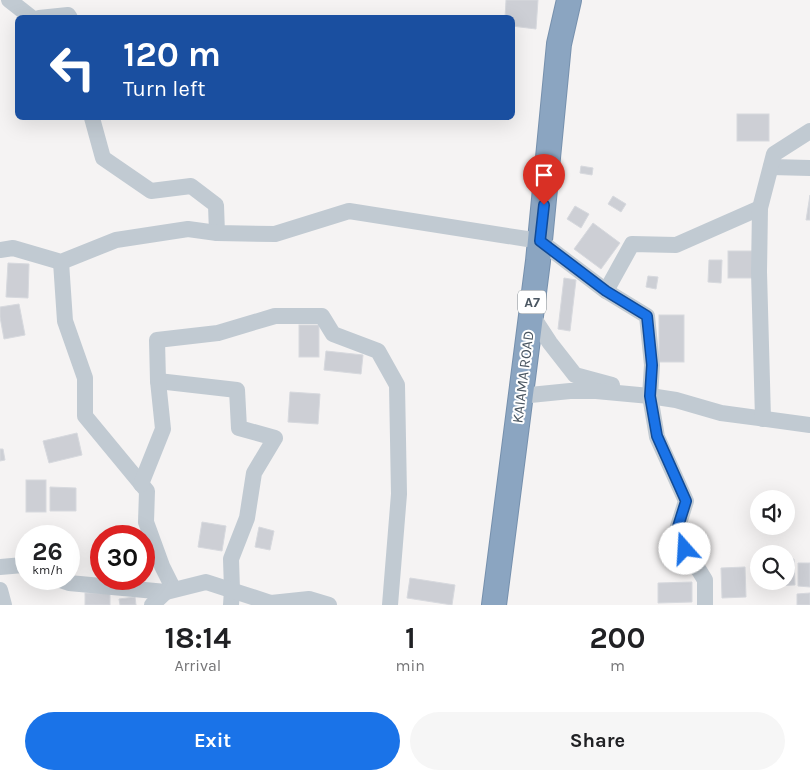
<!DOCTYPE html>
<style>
:root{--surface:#fff;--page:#f6f6f6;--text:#202124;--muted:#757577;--accent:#1a73e8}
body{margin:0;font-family:Karla,sans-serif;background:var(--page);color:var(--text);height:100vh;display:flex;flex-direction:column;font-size:19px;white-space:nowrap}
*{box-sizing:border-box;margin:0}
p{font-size:16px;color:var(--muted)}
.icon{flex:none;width:28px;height:28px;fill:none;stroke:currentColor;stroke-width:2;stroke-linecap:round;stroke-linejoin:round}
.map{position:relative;height:605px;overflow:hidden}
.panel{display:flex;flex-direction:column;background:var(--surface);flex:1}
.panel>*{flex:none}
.banner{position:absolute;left:15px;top:15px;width:500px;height:105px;border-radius:8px;box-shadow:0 5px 20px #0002;background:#1a4fa0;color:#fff;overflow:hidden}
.fabs{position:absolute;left:750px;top:490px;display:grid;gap:10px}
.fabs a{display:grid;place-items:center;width:45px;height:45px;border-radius:50%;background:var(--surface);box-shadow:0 5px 20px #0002;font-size:25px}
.speed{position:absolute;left:15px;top:525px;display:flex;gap:10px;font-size:25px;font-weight:700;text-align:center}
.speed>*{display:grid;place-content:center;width:65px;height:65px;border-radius:50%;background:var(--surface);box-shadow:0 5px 20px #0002;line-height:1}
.speed small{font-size:12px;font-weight:400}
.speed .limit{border:8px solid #d22;background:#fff;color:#111}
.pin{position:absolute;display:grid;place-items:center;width:42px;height:42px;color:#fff;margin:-51px -21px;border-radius:50% 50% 50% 0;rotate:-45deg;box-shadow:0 0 5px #0007}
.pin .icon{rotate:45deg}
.me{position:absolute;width:55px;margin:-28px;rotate:341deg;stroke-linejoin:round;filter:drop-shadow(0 0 4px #0008)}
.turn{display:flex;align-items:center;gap:18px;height:105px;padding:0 25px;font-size:22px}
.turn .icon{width:65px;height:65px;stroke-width:2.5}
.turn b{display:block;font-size:35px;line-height:42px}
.eta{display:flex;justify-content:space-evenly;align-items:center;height:85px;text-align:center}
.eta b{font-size:30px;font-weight:700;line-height:35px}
.cta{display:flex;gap:10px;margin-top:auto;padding:10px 25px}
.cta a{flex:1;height:58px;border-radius:30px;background:var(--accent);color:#fff;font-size:20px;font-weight:700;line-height:58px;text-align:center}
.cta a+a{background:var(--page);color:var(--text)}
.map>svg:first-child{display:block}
.building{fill:#cdcfd5;stroke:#d7d9de}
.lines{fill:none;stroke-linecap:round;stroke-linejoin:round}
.highway-casing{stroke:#7690ad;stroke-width:26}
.minor{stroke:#c1cad2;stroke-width:16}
.highway{stroke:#8ba5c1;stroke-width:24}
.route-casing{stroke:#114b97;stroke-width:12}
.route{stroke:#1a73e8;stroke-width:9}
.labels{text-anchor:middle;stroke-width:4;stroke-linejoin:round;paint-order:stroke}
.shield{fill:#fff;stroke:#808990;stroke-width:1}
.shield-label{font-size:14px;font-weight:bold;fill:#4a5661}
.street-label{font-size:15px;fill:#4a5661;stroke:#fff}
</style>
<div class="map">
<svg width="810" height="605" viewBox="0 0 810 605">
<rect width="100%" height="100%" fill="#f5f3f3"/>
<g class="building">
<path d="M506 0H538L536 29 512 26V18H505Z"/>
<rect x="737" y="114" width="32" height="27"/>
<path d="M581 166 593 168 592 175 580 173Z"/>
<path d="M810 195V220H806Z"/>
<path d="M613 196 626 204 621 212 608 204Z"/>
<path d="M575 206 589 214 581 228 567 219Z"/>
<path d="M593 223 620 243 601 269 574 249Z"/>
<rect x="728" y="251" width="24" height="27"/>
<path d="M709 260H722L721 283 708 282Z"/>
<path d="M8 263 29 264 28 298 6 297Z"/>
<path d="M648 276 658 277 656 289 646 287Z"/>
<path d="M564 278 576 280 570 331 558 329Z"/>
<path d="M19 304 25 335 4 339 0 317V307Z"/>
<rect x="659" y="315" width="25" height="47"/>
<rect x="299" y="325" width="20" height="32"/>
<path d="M326 351 363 355 361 374 324 370Z"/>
<path d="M290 392 320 394 318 424 288 422Z"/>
<path d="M77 433 82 455 49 463 43 441Z"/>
<path d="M0 449H3L5 460 0 461Z"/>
<rect x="26" y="480" width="20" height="32"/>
<path d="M50 487 76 488V511H50Z"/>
<path d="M202 522 226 526 222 551 198 547Z"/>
<path d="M259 527 274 531 270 550 255 547Z"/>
<path d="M794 559 795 585 768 586V581H786V560Z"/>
<path d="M798 563H810V587L798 586Z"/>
<path d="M745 567 746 597 722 598 721 568Z"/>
<path d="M410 578 455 585 452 605 407 598Z"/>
<path d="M692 582V602L658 603V583Z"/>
<rect x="85" y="593" width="25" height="12"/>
<path d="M810 593V605H797V594Z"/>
<path d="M135 597 136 605H120L119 599Z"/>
</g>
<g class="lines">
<defs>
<path id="highway" d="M494 605 538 261 559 44 569 0"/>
</defs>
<use href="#highway" class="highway-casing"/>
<g class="minor">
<path d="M9 0 32 18"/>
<path d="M39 18 68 15 70 18"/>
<path d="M92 118 103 158 151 191 191 186 216 205 217 233"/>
<path d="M771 167 810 168"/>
<path d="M0 250 13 248 61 262 116 240 188 229 217 233 275 234 349 211 540 241 606 291 632 244 676 245 760 208"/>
<path d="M61 262 65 321 85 378V416L147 491 146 522 162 566 172 586 152 605"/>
<path d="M606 291 647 316 652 365 650 396 657 437 686 501 676 533 705 580V605"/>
<path d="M531 314 550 343 575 375 612 385"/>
<path d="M158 381 237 390 239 428 275 438 254 473 247 518 231 559 232 590 231 605"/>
<path d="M520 396 570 391H596L650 396 676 400 721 413 810 425"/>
<path d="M763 419 759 272 760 208 774 154 810 131"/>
<path d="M141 484 163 429 158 381 157 340 218 333 275 316H322L333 334 378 351 397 385 399 494 390 605"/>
<path d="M0 567 23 565 26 567"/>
<path d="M57 579 69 583 166 592 206 582 271 603 309 599 329 605"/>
<path d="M0 590 4 605"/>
</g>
<use href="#highway" class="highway"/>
</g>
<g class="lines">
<defs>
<path id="route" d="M544 205 540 241 606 291 647 316 652 365 650 396 657 436 686 501 676 533 685 549"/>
</defs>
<use href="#route" class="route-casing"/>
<use href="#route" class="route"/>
</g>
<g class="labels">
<rect class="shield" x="518" y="290.5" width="28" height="23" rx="4"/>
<g class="shield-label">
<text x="532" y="307">A7</text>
</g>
<g class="street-label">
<text transform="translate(523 377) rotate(-83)" y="5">KAIAMA ROAD</text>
</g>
</g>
</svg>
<div class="fabs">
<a><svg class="icon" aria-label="sound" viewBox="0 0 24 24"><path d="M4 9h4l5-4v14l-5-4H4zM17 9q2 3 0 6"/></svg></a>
<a><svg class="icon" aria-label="search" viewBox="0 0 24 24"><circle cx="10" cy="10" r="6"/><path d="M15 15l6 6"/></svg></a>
</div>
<div class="speed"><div>26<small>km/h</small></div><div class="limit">30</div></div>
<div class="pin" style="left:544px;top:205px;background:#d93025"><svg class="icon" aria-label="arrive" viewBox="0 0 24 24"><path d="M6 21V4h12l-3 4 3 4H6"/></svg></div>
<svg class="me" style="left:685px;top:549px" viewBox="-20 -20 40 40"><circle r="19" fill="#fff"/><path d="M0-13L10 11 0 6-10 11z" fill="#1a73e8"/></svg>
<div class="banner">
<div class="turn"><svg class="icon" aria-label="left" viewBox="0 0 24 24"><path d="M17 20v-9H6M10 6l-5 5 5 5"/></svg><div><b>120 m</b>Turn left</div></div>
</div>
</div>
<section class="panel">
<div class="eta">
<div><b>18:14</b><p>Arrival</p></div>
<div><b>1</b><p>min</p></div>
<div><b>200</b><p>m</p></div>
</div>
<div class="cta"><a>Exit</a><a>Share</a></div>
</section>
